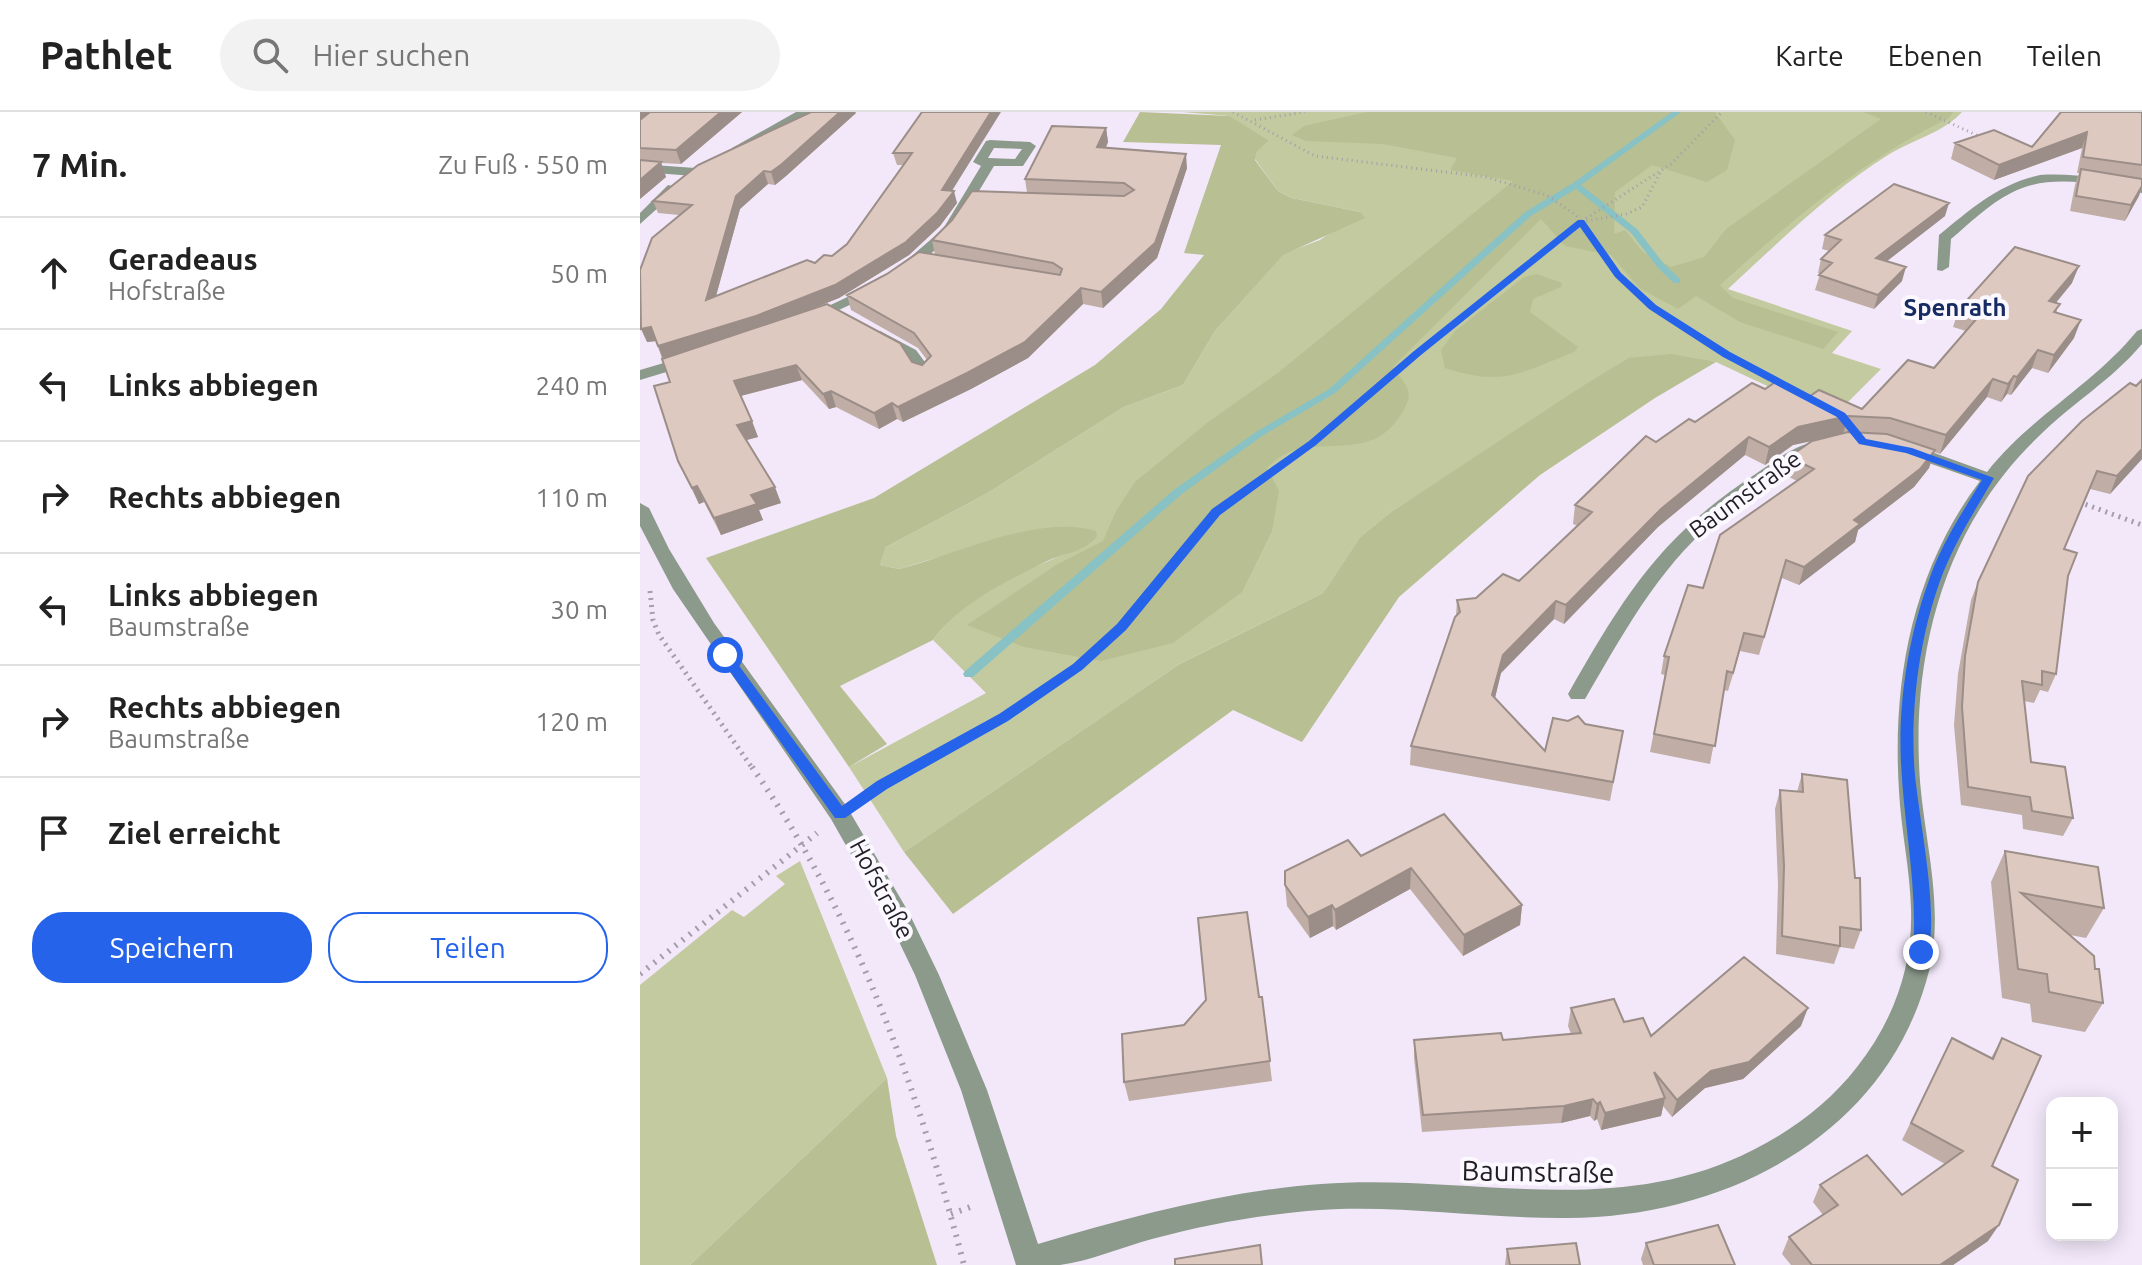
<!DOCTYPE html>
<html lang="de">
<meta charset="utf-8">
<style>
:root{--surface:#fff;--page:#f2f2f2;--text:#222;--muted:#767676;--line:#e0e0e0;--accent:#2563eb}
body{margin:0;font-family:Ubuntu,sans-serif;background:var(--page);color:var(--text)}
.controls{position:absolute;right:24px;bottom:24px;display:grid;overflow:hidden;border-radius:16px;box-shadow:0 4px 20px #0003}
.controls button{width:72px;height:72px;display:grid;place-items:center;padding:0;border:0;border-bottom:2px solid var(--line);background:var(--surface);color:var(--text);font:40px sans-serif}
.stop{position:absolute;width:24px;height:24px;margin:-18px;border:6px solid #2563eb;border-radius:50%;background:#fff}
.stop.end{background:#2563eb;border-color:#fff;box-shadow:0 2px 8px #0008}
.list{margin:0;padding:0;list-style:none}
h2{display:flex;justify-content:space-between;align-items:center;height:104px;margin:0;padding:0 32px;font-size:34px}
h2 small{font-size:26px;font-weight:400;color:var(--muted)}
.list li{display:grid;grid-template-columns:52px 1fr auto;gap:24px;align-items:center;box-sizing:border-box;height:112px;padding:0 32px;border-top:2px solid var(--line)}
.list b{display:block;font-size:30px;white-space:nowrap}
.list p{margin:0;font-size:26px;white-space:nowrap;color:var(--muted)}
.list em{font-size:26px;font-style:normal;color:var(--muted)}
.actions{display:flex;gap:16px;padding:24px 32px}
.actions a{flex:1;padding:18px 0;border:2px solid var(--accent);border-radius:32px;text-align:center;font-size:28px;color:var(--accent)}
.actions .main{background:var(--accent);color:#fff}
.icon{flex:none;width:44px;height:44px;fill:none;stroke:currentColor;stroke-width:2;stroke-linecap:round;stroke-linejoin:round}
.map{position:relative;flex:none;width:1502px;height:1153px;overflow:hidden}
header{display:flex;align-items:center;gap:48px;box-sizing:border-box;height:112px;padding:0 40px;background:var(--surface);border-bottom:2px solid var(--line)}
header strong{font-size:38px}
nav{display:flex;gap:44px;margin-inline-start:auto;font-size:28px}
.search{width:560px;height:72px;background:var(--page);display:flex;align-items:center;gap:20px;box-sizing:border-box;padding:0 28px;border-radius:44px;color:var(--muted);font-size:30px}
main{display:flex}
aside{flex:1;background:var(--surface)}
.map>svg:first-child{display:block}
.green{fill:#c3ca9f}
.forest{fill:#b8bf93}
.lines{fill:none;stroke-linecap:round;stroke-linejoin:round}
.stream{fill:#88c2c4;fill-rule:evenodd}
.path-far2{stroke:#a49daa;stroke-width:3;stroke-dasharray:1 4;stroke-linecap:butt}
.path-far1{stroke:#a49daa;stroke-width:5;stroke-dasharray:2 5;stroke-linecap:butt}
.path{stroke:#a49daa;stroke-width:6;stroke-dasharray:2 7;stroke-linecap:butt}
.street{fill:#8c9a8c;fill-rule:evenodd}
.wall{fill:#bfada6}
.shaded-wall{fill:#9b8d87}
.building{fill:#dec9c1;stroke:#9b8d87;stroke-width:2}
.route{fill:#2563eb}
.labels{text-anchor:middle;dominant-baseline:central;stroke-width:8;stroke-linejoin:round;paint-order:stroke}
.far-quarter-label{font-size:24px;font-weight:bold;fill:#162b61;stroke:#fcf8ff}
.street-label{font-size:24px;fill:#201d23;stroke:#fcf8ff}
.near-street-label{font-size:28px;fill:#201d23;stroke:#fcf8ff}
</style>
<header>
<strong>Pathlet</strong>
<div class="search"><svg class="icon" aria-label="search" viewBox="0 0 24 24"><circle cx="10" cy="10" r="6"/><path d="M15 15l6 6"/></svg>Hier suchen</div>
<nav><a>Karte</a><a>Ebenen</a><a>Teilen</a></nav>
</header>
<main>
<aside>
<h2>7 Min.<small>Zu Fuß · 550 m</small></h2>
<ul class="list">
<li><svg class="icon" aria-label="ahead" viewBox="0 0 24 24"><path d="M12 20V5M6 11l6-6 6 6"/></svg><div><b>Geradeaus</b><p>Hofstraße</p></div><em>50 m</em></li>
<li><svg class="icon" aria-label="left" viewBox="0 0 24 24"><path d="M17 20v-9H6M10 6l-5 5 5 5"/></svg><div><b>Links abbiegen</b></div><em>240 m</em></li>
<li><svg class="icon" aria-label="right" viewBox="0 0 24 24"><path d="M7 20v-9h11M14 6l5 5-5 5"/></svg><div><b>Rechts abbiegen</b></div><em>110 m</em></li>
<li><svg class="icon" aria-label="left" viewBox="0 0 24 24"><path d="M17 20v-9H6M10 6l-5 5 5 5"/></svg><div><b>Links abbiegen</b><p>Baumstraße</p></div><em>30 m</em></li>
<li><svg class="icon" aria-label="right" viewBox="0 0 24 24"><path d="M7 20v-9h11M14 6l5 5-5 5"/></svg><div><b>Rechts abbiegen</b><p>Baumstraße</p></div><em>120 m</em></li>
<li><svg class="icon" aria-label="arrive" viewBox="0 0 24 24"><path d="M6 21V4h12l-3 4 3 4H6"/></svg><div><b>Ziel erreicht</b></div></li>
</ul>
<div class="actions"><a class="main">Speichern</a><a>Teilen</a></div>
</aside>
<div class="map">
<svg width="1502" height="1153" viewBox="0 0 1502 1153">
<rect width="100%" height="100%" fill="#f2e8fa"/>
<path class="green" d="M542,0H1322C1303,21 1272,28 1248,43C1189,80 1139,130 1088,177L1212,219L1192,241L1241,257L1193,305L1076,250L988,246L751,400L720,425L683,481L538,553L264,740L209,655L346,581L293,528C327,481 390,455 442,436L322,438L259,457L240,453L246,435L346,382L484,295L543,273L575,219L643,142L680,128L720,100L652,86L638,79L615,47V40L628,30L590,4Z
M160,749L247,966L50,1153H0V873L92,798L104,805L145,772L136,764Z"/>
<path class="forest" d="M500,0L590,4L629,29L616,40L615,48L638,79L652,86L720,100L725,106L643,143L575,219L543,273L484,295L346,382L246,435L240,453L259,457C317,442 397,402 456,419L457,424C447,439 423,442 407,449C367,469 320,491 293,528L200,574L247,632L209,655L66,446L234,386L455,253L521,197L564,143L544,141L581,33L483,30Z
M727,0H1075L1095,28L1087,58L1067,70L1012,53L975,80L974,122L985,118L1003,140L1031,155L1064,145L1086,117L1241,7L1223,0H1313L1309,6C1222,48 1151,109 1080,173L1093,186L1198,220L1183,237L1100,210L1056,184L1038,197L999,176L971,143L925,134L901,107L753,255C768,277 776,279 760,304C733,346 693,327 653,339C643,342 634,349 627,356L639,379L632,419L602,480L533,531L461,549L384,535L327,513L416,453L463,429L476,399L495,370L567,311L639,260L873,69L810,58L817,46L743,32L666,29L652,23L664,14Z
M897,162L922,171L921,175L893,187L890,200L938,235L934,240C881,261 862,275 805,256L801,238L815,219L884,165Z
M1031,242L1076,250L1015,286L900,363L759,485L662,630L593,598L313,802L264,740L538,553L683,481L720,425L751,400L938,277L988,246Z
M247,966L256,1024L297,1153H50Z"/>
<g class="lines">
<path class="stream" d="M1032,0H1041L941,73L997,117L1024,152L1040,167V171H1034L1018,156L991,121L936,77L891,104L695,281L622,324L543,381L333,565H325L323,562L325,559L535,377L616,320L689,277L885,100L933,71Z"/>
<path class="path-far2" d="M593,0L675,44L846,65L906,83L936,103L982,166L1016,198L1068,232L1141,271
M1286,0L1343,26
M615,8L665,0
M942,109L1031,52L1082,0
M728,283L941,110L986,102L1002,95L1021,59"/>
<path class="path-far1" d="M1439,390L1502,413
M10,479L13,508L19,523L113,657
M274,657L364,606L438,555L481,515L568,409L595,384L673,331L731,281"/>
<path class="path" d="M112,655C217,805 278,977 324,1153
M224,686L278,655
M0,862L177,721
M311,1102L336,1093"/>
<path class="street" d="M156,0H171L102,39L92,36Z
M350,28L390,30L396,34L383,54H354L313,122L269,161H259V155L303,117L341,54L333,50L346,29ZM354,36L382,37L375,47L348,46Z
M0,52L55,56L61,60L55,64L0,60Z
M1400,63C1435,61 1468,67 1502,73V81C1460,73 1411,60 1371,81C1349,92 1330,111 1311,127L1309,155L1302,159L1297,158L1299,123C1331,97 1358,72 1400,63Z
M28,73L40,76L0,112V101Z
M233,173L240,177L238,180L177,208L172,209L165,205Z
M1502,217V232C1472,268 1431,292 1398,325C1309,410 1274,530 1279,651C1281,719 1306,791 1289,859C1248,1022 1088,1105 928,1106C841,1107 754,1091 667,1099C614,1104 563,1113 512,1127C482,1135 450,1149 420,1153C406,1153 390,1153 376,1153L321,978L275,863L250,811L191,707L33,477L0,414V391L9,396L29,437L74,511L207,695L269,801L299,863L347,978L398,1132C491,1105 584,1079 681,1072C828,1061 975,1109 1113,1038C1153,1018 1190,990 1217,955C1253,909 1273,856 1271,797C1270,757 1261,718 1259,679C1252,569 1272,459 1340,369L1263,342L1261,338L1269,333L1275,334L1347,360C1390,305 1453,273 1497,219Z
M240,219L276,238L293,261L291,264H279L266,244L235,227V221Z
M51,243L59,248L56,251L0,268V258Z
M1170,331L1178,336L1176,340C1155,348 1137,363 1118,375C1030,435 997,498 945,587H931L928,582C984,484 1020,424 1117,361C1134,350 1150,336 1170,331Z"/>
</g>
<path class="wall" d="M0,0H102L41,52L21,51L26,65L0,87Z
M171,0H215L216,1L146,64L135,73L128,72L100,97L76,184L192,144L207,132L264,53H257L253,41L282,0L317,91L300,114L269,143L199,186L172,197L272,250L282,253L287,248L278,236L211,198L207,183L295,143L292,128L387,81L385,67L466,16L468,30L466,36L547,56L517,146L463,196L443,192L388,246L331,277L263,310L257,307L239,317L196,295L189,297L162,268L101,284L118,325L106,328L141,391L119,398L123,408L81,423L64,390L59,392L38,349L30,270L16,229L7,230L39,103L18,101L13,89Z
M1502,0V77L1485,109L1430,99L1435,73L1439,61H1437L1442,36L1354,68L1311,47L1315,31L1392,35Z
M1305,104L1247,149L1262,169L1234,197L1175,178L1180,162L1178,161L1181,147L1189,139L1182,137L1185,123Z
M1432,171L1416,191L1417,201L1434,226L1408,261L1392,256L1371,283L1367,282L1361,290L1347,285L1300,342L1294,340L1289,356L1274,375L1218,418L1215,430L1159,473L1142,466L1119,543L1100,539L1088,579L1084,578L1070,652L1010,640L1025,563L1021,562L1024,544L1063,476L1157,369L1145,363L1149,345L1178,328L1153,333L1125,353L1105,343L1018,415L924,512L914,507L861,561L855,586L905,639L945,612L983,619L970,689L770,653L771,634L816,504L817,488L836,486L879,469L938,414L933,412L935,393L1016,330L1125,277L1170,284L1222,297L1294,256L1326,219L1313,215L1319,197Z
M1502,268V347L1470,382L1450,377L1424,437L1428,464L1416,562L1408,580L1400,578L1394,591L1384,589L1391,650L1433,706L1423,724L1383,717L1382,703L1321,693L1314,613L1318,562L1331,488L1338,470Z
M1162,662L1215,766L1221,818L1214,837L1200,835L1194,852L1136,842L1138,773L1135,697L1140,678L1157,680Z
M804,702L882,793L880,813L823,844L770,777L696,818L693,814L670,826L647,794L645,773L721,744Z
M1365,739L1464,796L1446,826L1430,823L1455,857L1463,891L1445,920L1392,910L1390,892L1362,886L1351,770Z
M619,885H622L632,969L489,989L484,970L544,913Z
M931,896L984,910L1011,924L1161,914L1103,967L1065,976L1032,1005L1023,994L1021,1004L961,1018L957,1007L954,1009L950,1004L921,1011L782,1020L774,946V928H863L931,922L928,914Z
M1312,926L1351,946L1362,926L1348,1129L1313,1153H1151L1142,1142L1149,1125L1183,1103L1173,1090L1180,1073L1262,1083L1305,1052L1262,1028Z
M1006,1131L1095,1153H1003L1001,1147Z
M867,1137L940,1153H865Z"/>
<path class="shaded-wall" d="M0,0H10L0,8Z
M81,0H102L41,52L36,38Z
M200,0H215L216,1L146,64L135,73L131,60Z
M351,0H361L305,90L302,78Z
M466,16L468,30L459,49L457,35Z
M1447,20L1442,36L1354,68L1359,53Z
M546,42L547,56L517,146L463,196L461,180Z
M21,50L26,65L0,87V68Z
M124,59L128,72L100,97L71,202L66,188L96,84Z
M1502,74L1499,84L1485,109L1491,93Z
M314,79L317,91L300,114L269,143L199,186L121,217L23,247L18,234L116,204Z
M1309,91L1305,104L1233,160L1236,146Z
M1439,154L1432,171L1403,206L1409,189Z
M1266,155L1262,169L1234,197L1238,183Z
M441,176L443,192L388,246L331,277L263,310L258,295Z
M1441,208L1434,226L1408,261L1414,243Z
M11,215L17,229L7,230L1,217Z
M1398,238L1392,256L1371,283L1377,265Z
M156,253L162,268L100,284L94,269Z
M1374,264L1367,282L1361,290L1368,272Z
M1353,267L1347,285L1300,342L1306,323Z
M191,279L196,295L189,297L183,282Z
M252,291L257,307L239,317L234,301Z
M1208,304L1203,322L1153,333L1125,353L1129,335L1158,315Z
M112,309L118,325L103,329L97,313Z
M1109,325L1105,343L1018,415L924,512L926,493L1021,397Z
M1502,337V347L1470,382L1477,364Z
M1295,338L1289,356L1274,375L1218,418L1215,430L1159,473L1164,455L1214,408Z
M57,374L64,390L59,392L52,376Z
M135,375L141,391L119,398L123,408L81,423L74,406L111,383Z
M916,489L914,507L861,561L851,602L852,583L863,543Z
M771,756L770,777L696,818L695,798Z
M692,793L693,814L670,826L668,805Z
M882,793L880,813L823,844L824,823Z
M1168,896L1161,914L1103,967L1065,976L1032,1005L1037,988L1071,959Z
M1025,986L1021,1004L961,1018L965,1001Z
M953,987L950,1004L921,1011L924,994Z
M960,990L957,1007L954,1009L957,992Z
M1359,1113L1348,1129L1313,1153H1300Z"/>
<path class="building" d="M10,0H81L36,38L0,36V8Z
M171,0H200L142,52L131,60L124,59L96,84L66,188L167,148L175,151L184,143L192,144L207,132L272,41H253L282,0H351L302,78L314,79L297,101L266,130L195,173L116,204L18,234L11,215L1,217L0,158L12,126L52,93L13,89L58,53Z
M1421,0H1502V53L1443,45L1447,20L1359,53L1315,31L1354,18L1392,35Z
M412,14L466,16L457,35L546,42L515,131L461,180L441,176L385,230L327,261L258,295L252,291L234,301L191,279L183,282L156,253L94,269L112,309L97,313L135,375L111,383L117,392L74,406L57,374L52,376L38,349L14,274L30,270L22,247L187,192L260,231L272,250L282,253L291,244L274,221L207,183L247,162L279,140L420,163L422,157L413,151L292,128L312,108L332,79L484,84L494,78L484,71L385,67Z
M0,48L21,50L0,68Z
M1441,57L1502,67V74L1491,93L1436,84Z
M1254,72L1309,91L1236,146L1266,155L1238,183L1179,163L1192,151L1181,147L1201,128L1185,123Z
M1375,135L1439,154L1409,189L1420,192L1414,200L1441,208L1414,243L1398,238L1377,265L1374,264L1368,272L1353,267L1306,323L1250,306L1208,304L1158,315L1129,335L1109,325L1021,397L926,493L916,489L863,543L852,583L905,639L913,606L928,609L938,604L945,612L983,619L973,670L771,634L815,505L820,500L817,488L836,486L863,462L879,469L952,400L935,393L1006,324L1016,330L1049,307L1055,310L1112,271L1125,277L1137,269L1170,284L1179,278L1222,297L1268,248L1294,256L1339,204L1319,197Z
M1502,268V337L1477,364L1457,359L1424,437L1437,441L1428,464L1416,562L1402,559V573L1382,569L1391,650L1425,655L1433,706L1392,699L1390,685L1328,675L1322,595L1325,544L1338,470L1388,364L1442,309L1490,271L1496,274Z
M1208,320L1247,322L1295,338L1280,357L1214,408L1220,412L1164,455L1146,448L1124,525L1104,521L1093,561L1087,559L1075,634L1014,622L1029,545L1024,544L1048,473L1063,476L1080,423L1174,357L1149,345L1172,329Z
M1162,662L1207,668L1215,766H1220L1221,818L1200,815V834L1142,824L1144,754L1140,678L1163,680Z
M804,702L882,793L824,823L771,756L695,798L692,793L668,805L645,773V759L708,728L721,744Z
M1365,739L1458,755L1464,796L1381,781L1454,844L1455,857H1459L1463,891L1409,880L1407,862L1378,857Z
M607,800L619,885H622L630,949L484,970L482,922L544,913L566,888L558,806Z
M1104,845L1168,896L1109,950L1071,959L1037,988L1014,960L1025,986L965,1001L960,990L957,992L953,987L924,994L783,1003L774,928L861,921L863,928L941,921L931,896L974,887L984,910L1003,906L1011,924Z
M1312,926L1353,947L1362,926L1401,944L1352,1054L1378,1068L1359,1113L1300,1153H1172L1149,1125L1198,1093L1180,1073L1227,1043L1262,1083L1323,1039L1271,1011Z
M1078,1113L1095,1153H1014L1006,1131Z
M936,1131L940,1153H870L867,1137Z
M620,1133L622,1153H535V1147Z"/>
<path class="route" d="M938,108H944L981,161L1016,193L1090,240L1205,301L1226,327L1272,336L1354,366C1334,400 1313,433 1300,469C1280,525 1271,591 1274,650C1276,696 1302,807 1286,845H1276L1273,840C1278,776 1264,715 1261,651C1258,592 1268,527 1288,471C1300,434 1322,401 1342,368L1266,341L1219,332L1197,305L1083,245L1009,197L975,165L940,115L781,243L676,333L580,403L486,518L442,558L368,609L247,677L205,706H195L78,543L85,539L89,540L202,694L237,669L359,602L433,552L477,512L572,397L669,329L774,239Z"/>
<g class="labels">
<g class="far-quarter-label">
<text x="1315" y="195">Spenrath</text>
</g>
<g class="street-label">
<text transform="translate(1105 382) rotate(-36)">Baumstraße</text>
<text transform="translate(242 777) rotate(62)">Hofstraße</text>
</g>
<g class="near-street-label">
<text transform="translate(898 1059) rotate(1)">Baumstraße</text>
</g>
</g>
</svg>
<div class="controls">
<button>+</button>
<button>−</button>
</div>
<div class="stop" style="left:85px;top:543px"></div>
<div class="stop end" style="left:1281px;top:840px"></div>
</div>
</main>
